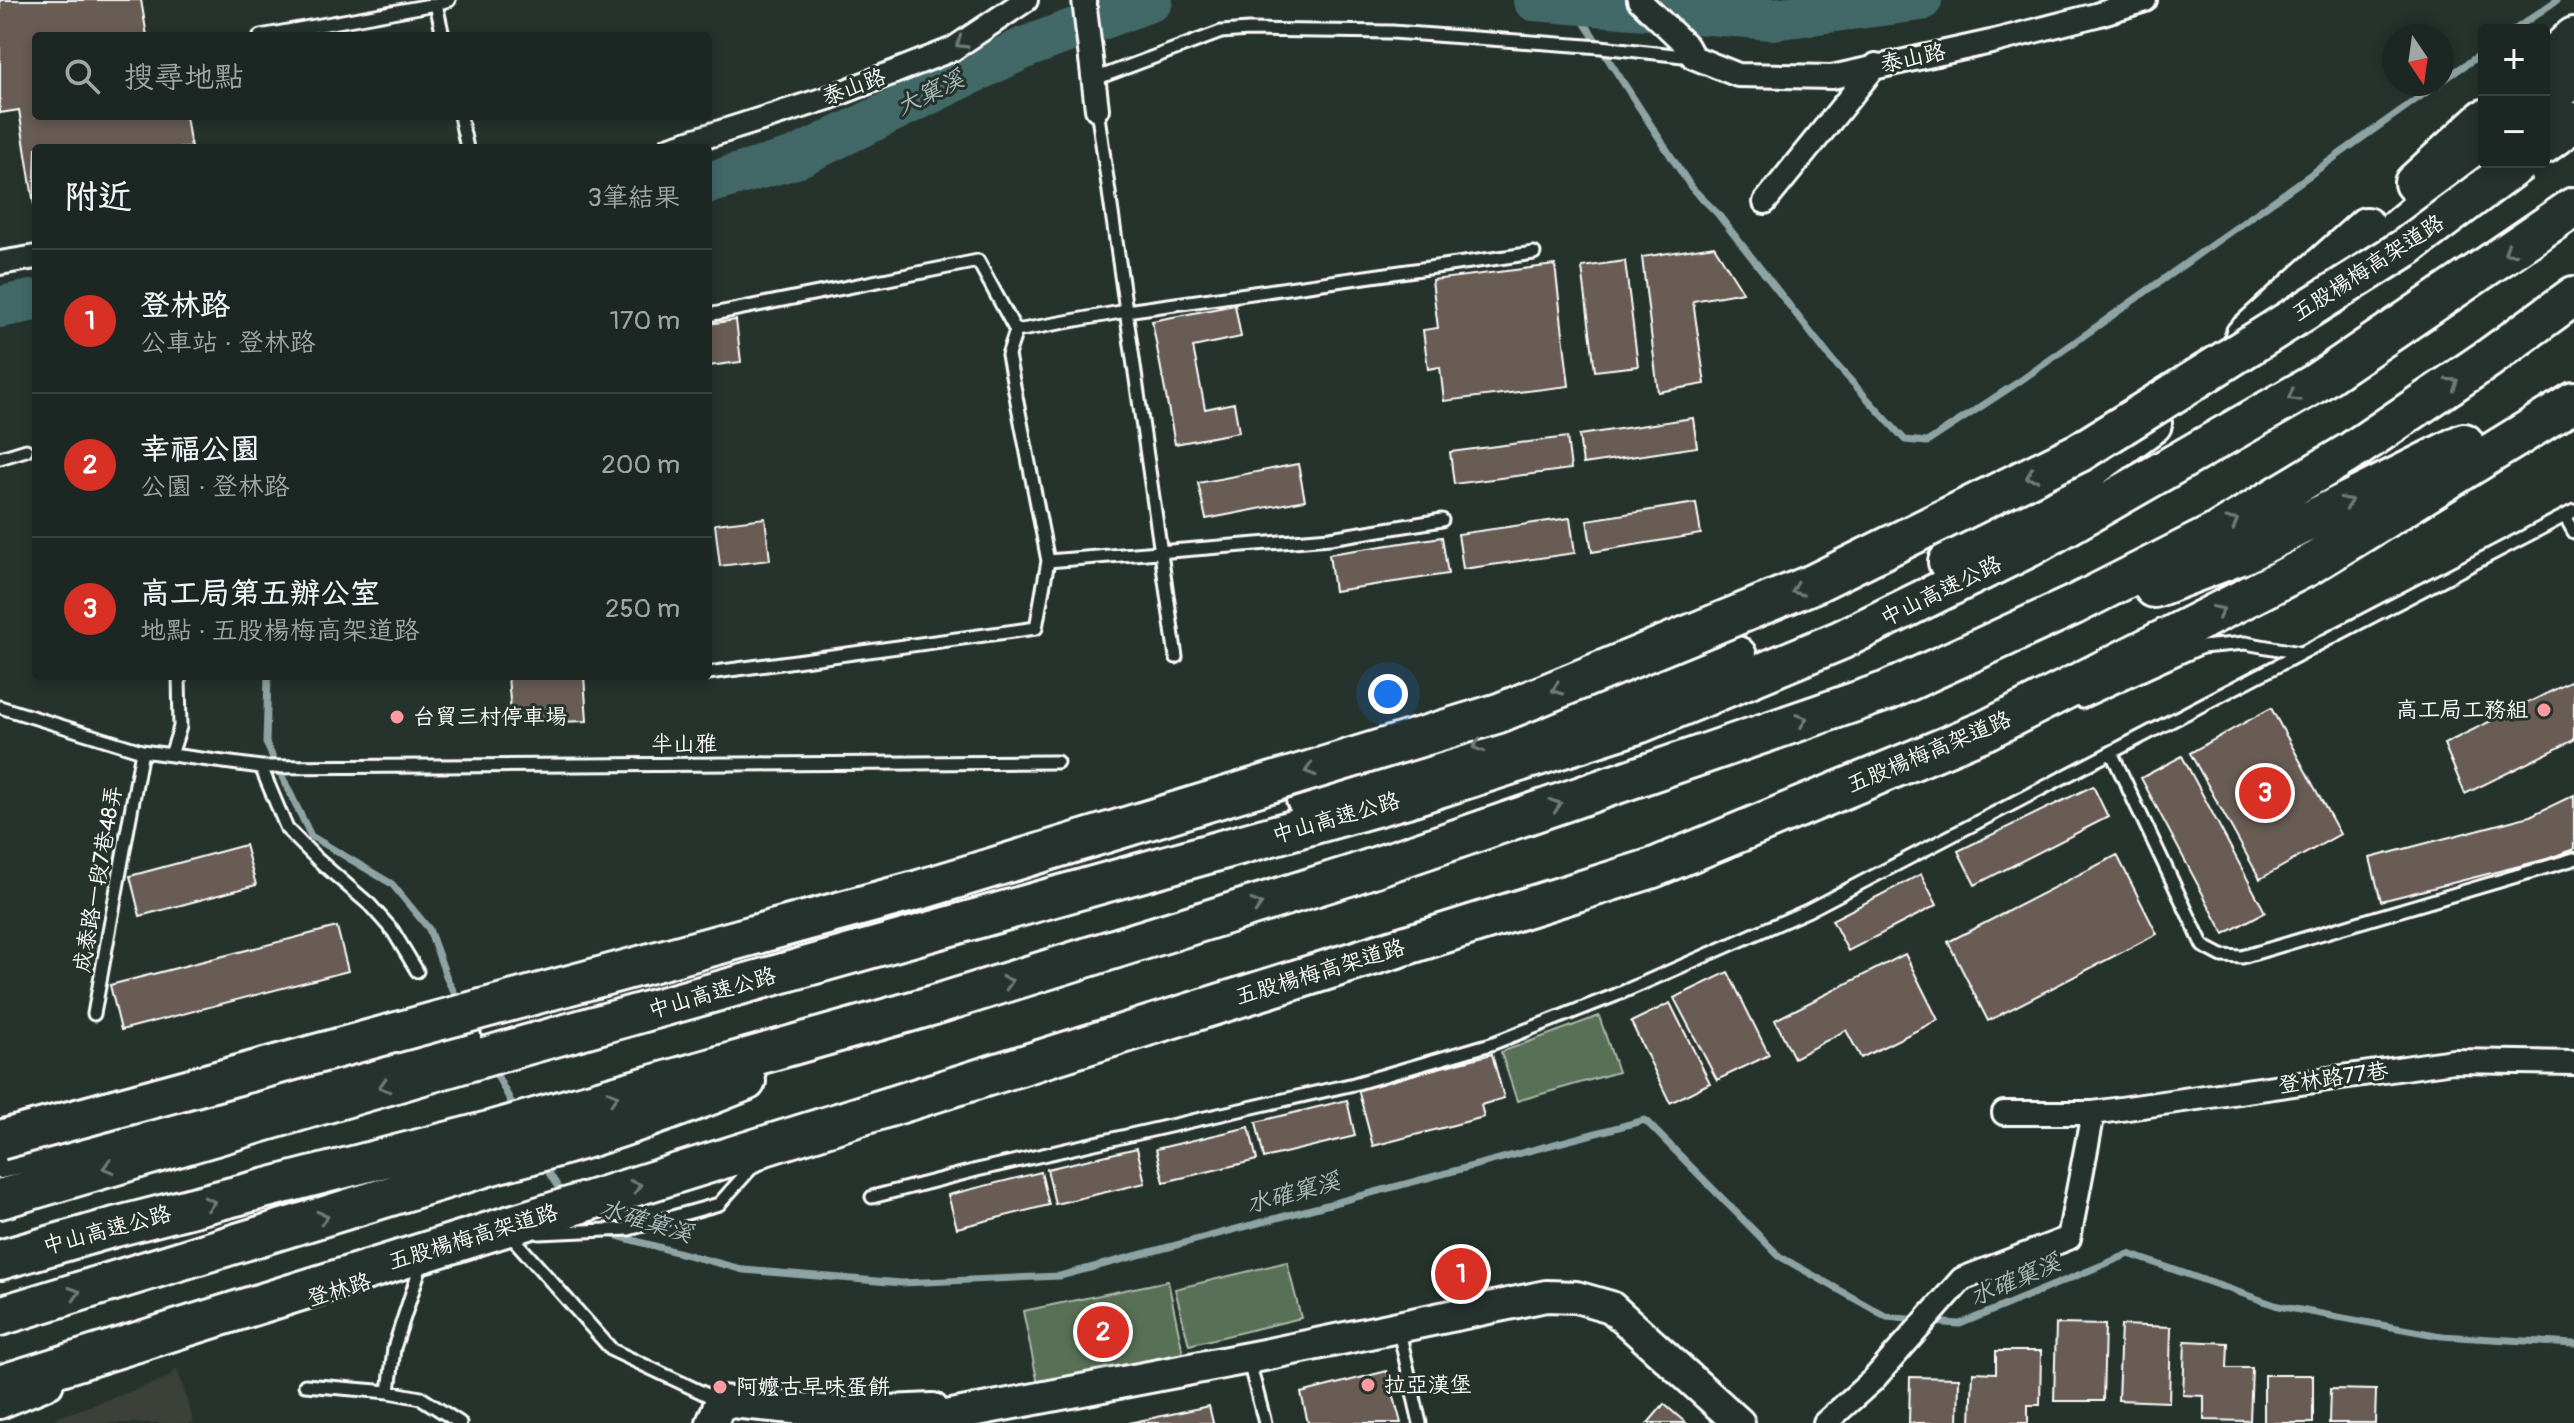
<!DOCTYPE html>
<html lang="zh-TW">
<meta charset="utf-8">
<style>
:root{--surface:#1c2622;--page:#29322f;--text:#f1f3f6;--muted:#a0a5a5;--line:#3a4340;--accent:#d93025}
body{margin:0;font-family:Pangolin,"LXGW WenKai TC",sans-serif;background:var(--page);color:var(--text)}
.controls{position:absolute;right:24px;top:24px;display:grid;overflow:hidden;border-radius:8px;box-shadow:0 4px 12px #0003}
.controls button{width:72px;height:72px;display:grid;place-items:center;padding:0;border:0;border-bottom:2px solid var(--line);background:var(--surface);color:var(--text);font:40px sans-serif}
.compass{position:absolute;left:2382px;top:24px;width:72px;height:72px;border-radius:50%;background:var(--surface);box-shadow:0 4px 12px #0003;rotate:167deg}
.you{position:absolute;left:1388px;top:694px;width:28px;height:28px;margin:-20px;border:6px solid #fff;border-radius:50%;background:#1a73e8;box-shadow:0 0 0 12px #1a73e833}
.badge{display:grid;place-items:center;width:52px;height:52px;border-radius:50%;background:var(--accent);color:#fff;font-size:26px;font-weight:700}
.pin{position:absolute;translate:-50% -50%;border:4px solid #fff;box-shadow:0 2px 8px #0006}
.list{margin:0;padding:0;list-style:none}
h2{display:flex;justify-content:space-between;align-items:center;height:104px;margin:0;padding:0 32px;font-size:34px}
h2 small{font-size:26px;font-weight:400;color:var(--muted)}
.list li{display:grid;grid-template-columns:52px 1fr auto;gap:24px;align-items:center;box-sizing:border-box;height:144px;padding:0 32px;border-top:2px solid var(--line)}
.list b{display:block;font-size:30px;white-space:nowrap}
.list p{margin:0;font-size:26px;white-space:nowrap;color:var(--muted)}
.list em{font-size:26px;font-style:normal;color:var(--muted)}
.icon{flex:none;width:44px;height:44px;fill:none;stroke:currentColor;stroke-width:2;stroke-linecap:round;stroke-linejoin:round}
.map{position:relative;flex:none;width:2574px;height:1423px;overflow:hidden}
.search{position:absolute;background:var(--surface);box-shadow:0 4px 12px #0003;left:32px;top:32px;width:680px;height:88px;display:flex;align-items:center;gap:20px;box-sizing:border-box;padding:0 28px;border-radius:8px;color:var(--muted);font-size:30px}
.panel{position:absolute;background:var(--surface);box-shadow:0 4px 12px #0003;left:32px;top:144px;width:680px;height:536px;border-radius:8px}
.map>svg:first-child{display:block}
.built{fill:#3a3f39}
.green{fill:#587157;stroke:#acb8ab;stroke-width:2}
.lines{fill:none;stroke-linecap:round;stroke-linejoin:round}
.stream{stroke:#8ea4a4;stroke-width:7}
.river{stroke:#436767;stroke-width:42}
.building{fill:#675b55;stroke:#fff;stroke-width:2}
.lane-casing{stroke:#fff;stroke-width:17}
.street-casing{stroke:#fff;stroke-width:28}
.secondary-casing{stroke:#fff;stroke-width:36}
.highway-casing{stroke:#fff;stroke-width:44}
.lane{stroke:#26332d;stroke-width:11}
.street{stroke:#26332d;stroke-width:22}
.secondary{stroke:#26332d;stroke-width:30}
.highway{stroke:#26332d;stroke-width:38}
.highway-bridge-casing{stroke:#fff;stroke-width:44;stroke-linecap:butt}
.highway-bridge{stroke:#26332d;stroke-width:38}
.oneway{stroke:#727a76}
.poi-dot{fill:#ff9aa2;stroke:#26332d;stroke-width:3}
.labels{text-anchor:middle;dominant-baseline:central;stroke-width:6;stroke-linejoin:round;paint-order:stroke}
.street-label{font-size:22px;fill:#fff;stroke:#26332d}
.poi-label{font-size:22px;fill:#fff;stroke:#26332d;text-anchor:start}
.water-label{font-size:24px;font-style:italic;fill:#abb;stroke:#26332d}
</style>
<div class="map">
<svg width="2574" height="1423" viewBox="0 0 2574 1423">
<rect width="100%" height="100%" fill="#26332d"/>
<filter id="ink" filterUnits="userSpaceOnUse"><feTurbulence type="fractalNoise" baseFrequency=".0125" numOctaves="2"/><feDisplacementMap in="SourceGraphic" scale="16" xChannelSelector="R" yChannelSelector="G"/><feConvolveMatrix kernelMatrix="1 2 1 2 8 2 1 2 1" color-interpolation-filters="sRGB"/></filter>
<g filter="url(#ink)">
<path class="built" d="M177,1368L194,1423H42L168,1378Z"/>
<path class="green" d="M1599,1016L1618,1072L1517,1101L1501,1052Z
M1287,1262L1301,1318L1189,1345L1175,1289Z
M1168,1281L1183,1353L1038,1384L1023,1311Z"/>
<g class="lines">
<path class="stream" d="M1571,2L1691,187L1717,213L1832,360L1905,440L1927,442L2020,381L2438,84
M2514,30L2557,0
M2442,81L2484,52
M268,676L266,743L311,836L392,884L429,929L448,981L461,1005
M492,1066L516,1111
M542,1162L563,1195
M606,1233L744,1270L901,1283L1060,1276L1645,1120L1779,1256L1887,1317L1918,1320
M1930,1322L1960,1324L2129,1254L2278,1306L2441,1336L2574,1344"/>
<path class="river" d="M1534,0L1772,19L1921,0
M708,183L795,158L1024,48L1152,0
M0,307L36,300"/>
</g>
<path class="building" d="M0,0H141L147,36H36V116H186L191,148H36L34,205L19,110L0,113Z
M1714,246L1743,292L1693,301L1705,384L1658,392L1642,257Z
M1625,261L1638,366L1595,371L1582,267Z
M1555,265L1569,386L1444,401L1440,367L1428,369L1423,330L1438,328L1432,280Z
M1235,305L1241,337L1193,347L1205,409L1234,403L1239,432L1175,444L1152,321Z
M736,320L741,362L708,366V324Z
M1693,418L1697,447L1583,464L1579,435Z
M1567,437L1571,469L1454,484L1450,452Z
M1298,464L1305,500L1206,519L1198,483Z
M1696,503L1701,534L1592,552L1587,520Z
M765,518L770,560L720,566L715,524Z
M1570,518L1575,553L1463,569L1458,534Z
M1442,537L1448,574L1334,591L1329,554Z
M508,676H584L587,721L522,723L511,714Z
M2574,680V740L2465,794L2444,744Z
M2271,708L2340,834L2260,879L2190,753Z
M2182,756L2265,912L2224,934L2141,778Z
M2093,786L2108,817L1975,885L1958,851Z
M2574,795V849L2547,859L2381,901L2370,858L2530,816Z
M245,845L256,885L140,916L130,876Z
M2117,855L2157,934L1988,1021L1948,942Z
M1921,874L1937,905L1848,951L1832,920Z
M337,927L348,971L121,1030L110,985Z
M1905,954L1938,1020L1861,1058L1846,1030L1794,1058L1775,1020Z
M1728,972L1769,1055L1717,1080L1674,998Z
M1670,1003L1710,1083L1670,1103L1631,1022Z
M1492,1054L1504,1098L1481,1105L1484,1117L1373,1146L1358,1089Z
M1347,1100L1355,1136L1264,1158L1256,1122Z
M1249,1127L1257,1160L1164,1182L1156,1149Z
M1137,1148L1145,1183L1055,1204L1047,1169Z
M1041,1172L1049,1205L957,1228L948,1195Z
M2056,1324L2105,1325L2103,1401H2054Z
M2121,1325L2171,1327L2169,1402L2118,1400Z
M2185,1341L2228,1343L2227,1368H2252L2250,1421L2204,1420V1396L2183,1395Z
M1996,1351H2041L2040,1405H2028V1423H1971L1973,1372L1996,1373Z
M1387,1371L1401,1423H1308L1301,1393Z
M2264,1375H2313V1423H2264Z
M1910,1377L1959,1378L1958,1423H1909Z
M2330,1389L2376,1390L2375,1423H2329Z
M1664,1404L1686,1423H1648Z
M1209,1406L1213,1423H1129Z"/>
<g class="lines">
<g class="lane-casing">
<path id="lane" d="M260,36L436,4
M443,36L436,4L449,0
M1092,80L1221,32L1249,30L1392,32L1601,47L1692,57
M1097,109L1176,657
M460,116L467,148
M708,315L978,261L1016,331
M0,458L26,450
M2565,516L2574,532
M1442,520L1330,538L1048,561L1008,355L1016,331L1126,311L1534,253
M708,673L1036,628L1048,561
M2082,702L2202,647L2245,643L2300,653
M0,707L142,751L261,767L1057,762
M2112,754L2203,946L2222,956L2242,957L2574,859
M171,755L180,727L179,676
M261,767L287,829L318,860L370,905L393,931L417,971
M94,1014L142,751
M872,1197L977,1170L1354,1084L1491,1044L1616,995L1807,911L2574,511
M539,1233L629,1229L719,1204L753,1166L761,1163
M510,1235L612,1350L718,1400
M1398,1327L1420,1423
M1248,1358L1265,1423
M305,1385L389,1392L421,1398L460,1423
M389,1392L394,1348L421,1265"/>
</g>
<g class="street-casing">
<path id="street" d="M1084,0L1097,109
M1639,0L1687,46L1693,57L1738,75L1832,77L1991,42L2096,15L2145,0
M670,148L828,98L953,49L1026,0
M1765,202L1876,65
M0,263L36,257
M2004,1113H2093L2453,1061L2574,1063
M0,1407L51,1386
M1825,1423L1873,1380L1962,1279L2069,1238L2093,1113"/>
</g>
<g class="secondary-casing">
<path id="secondary" d="M712,1423L721,1401L843,1413L933,1409
M910,1423L1264,1355L1546,1296L1576,1297L1611,1307L1739,1423"/>
</g>
<g class="highway-casing">
<path id="highway" d="M2544,65L2574,37
M2544,104L2574,77
M2544,144L2574,122
M2414,183L2484,119
M2354,265L2484,156
M2245,336L2366,227
M1948,562L2042,504L2152,424
M2154,588L2243,554L2464,443
M1306,799L1632,696L1737,656
M0,1159L461,1037
M0,1199L505,1051L1407,798L1641,723L1841,640L2030,547L2314,384L2574,207
M0,1260L115,1227L493,1130L934,1005L1352,875L1887,691L2074,605L2214,534L2352,451L2489,358L2574,296
M0,1316L498,1163C583,1142 665,1114 746,1081
M0,1385L1653,868L1986,730L2306,567L2574,402"/>
</g>
<use href="#lane" class="lane"/>
<use href="#street" class="street"/>
<use href="#secondary" class="secondary"/>
<use href="#highway" class="highway"/>
<g class="highway-bridge-casing">
<path id="highway-bridge" d="M0,1140L919,890L1499,713L1815,583L2080,452L2405,248L2520,162"/>
</g>
<use href="#highway-bridge" class="highway-bridge"/>
</g>
<defs><path id="oneway-chevron" d="M-2-3.5L2.5 0L-2 3.5" fill="none" stroke-width="1.6" stroke-linecap="round" stroke-linejoin="round" transform="scale(2)"/></defs>
<g class="oneway">
<use href="#oneway-chevron" transform="translate(961 43) rotate(148)"/>
<use href="#oneway-chevron" transform="translate(2509 251) rotate(146)"/>
<use href="#oneway-chevron" transform="translate(2453 383) rotate(-34)"/>
<use href="#oneway-chevron" transform="translate(2293 396) rotate(150)"/>
<use href="#oneway-chevron" transform="translate(2031 476) rotate(154)"/>
<use href="#oneway-chevron" transform="translate(2347 502) rotate(-26)"/>
<use href="#oneway-chevron" transform="translate(2233 522) rotate(-31)"/>
<use href="#oneway-chevron" transform="translate(1797 590) rotate(158)"/>
<use href="#oneway-chevron" transform="translate(2219 611) rotate(-27)"/>
<use href="#oneway-chevron" transform="translate(1557 689) rotate(158)"/>
<use href="#oneway-chevron" transform="translate(1802 720) rotate(-19)"/>
<use href="#oneway-chevron" transform="translate(1478 746) rotate(162)"/>
<use href="#oneway-chevron" transform="translate(1310 770) rotate(163)"/>
<use href="#oneway-chevron" transform="translate(1556 805) rotate(-19)"/>
<use href="#oneway-chevron" transform="translate(1257 905) rotate(-17)"/>
<use href="#oneway-chevron" transform="translate(1008 982) rotate(-17)"/>
<use href="#oneway-chevron" transform="translate(384 1086) rotate(164)"/>
<use href="#oneway-chevron" transform="translate(613 1097) rotate(-16)"/>
<use href="#oneway-chevron" transform="translate(108 1167) rotate(164)"/>
<use href="#oneway-chevron" transform="translate(636 1186) rotate(-17)"/>
<use href="#oneway-chevron" transform="translate(210 1203) rotate(-14)"/>
<use href="#oneway-chevron" transform="translate(323 1217) rotate(-17)"/>
<use href="#oneway-chevron" transform="translate(75 1293) rotate(-17)"/>
</g>
</g>
<g class="poi-dot">
<circle cx="2544" cy="710" r="8"/>
<circle cx="397" cy="717" r="8"/>
<circle cx="1368" cy="1385" r="8"/>
<circle cx="720" cy="1387" r="8"/>
</g>
<g class="labels">
<g class="street-label">
<text transform="translate(1913 58) rotate(-12)">泰山路</text>
<text transform="translate(854 87) rotate(-20)">泰山路</text>
<text transform="translate(2368 268) rotate(-33)">五股楊梅高架道路</text>
<text transform="translate(1941 591) rotate(-26)">中山高速公路</text>
<text x="684" y="744">半山雅</text>
<text transform="translate(1929 752) rotate(-23)">五股楊梅高架道路</text>
<text transform="translate(1336 818) rotate(-16)">中山高速公路</text>
<text transform="translate(98 879) rotate(-80)">成泰路一段7巷48弄</text>
<text transform="translate(1320 972) rotate(-17)">五股楊梅高架道路</text>
<text transform="translate(712 993) rotate(-16)">中山高速公路</text>
<text transform="translate(2333 1078) rotate(-8)">登林路77巷</text>
<text transform="translate(107 1230) rotate(-15)">中山高速公路</text>
<text transform="translate(473 1237) rotate(-17)">五股楊梅高架道路</text>
<text transform="translate(339 1290) rotate(-17)">登林路</text>
</g>
<g class="poi-label">
<text x="2528" y="710" text-anchor="end">高工局工務組</text>
<text x="413" y="717">台貿三村停車場</text>
<text x="1384" y="1385">拉亞漢堡</text>
<text x="736" y="1387">阿嬤古早味蛋餅</text>
</g>
<g class="water-label">
<text transform="translate(930 93) rotate(-26)">大窠溪</text>
<text transform="translate(1293 1193) rotate(-15)">水確窠溪</text>
<text transform="translate(646 1221) rotate(17)">水確窠溪</text>
<text transform="translate(2015 1280) rotate(-23)">水確窠溪</text>
</g>
</g>
</svg>
<div class="controls">
<button>+</button>
<button>−</button>
</div>
<svg class="compass" viewBox="-18 -18 36 36"><path d="M0-13l5 13h-10z" fill="#e53935"/><path d="M0 13l5-13h-10z" fill="#a0a5a5"/></svg>
<div class="you"></div>
<div class="pin badge" style="left:1461px;top:1274px">1</div>
<div class="pin badge" style="left:1103px;top:1332px">2</div>
<div class="pin badge" style="left:2265px;top:793px">3</div>
<div class="search"><svg class="icon" aria-label="search" viewBox="0 0 24 24"><circle cx="10" cy="10" r="6"/><path d="M15 15l6 6"/></svg>搜尋地點</div>
<section class="panel">
<h2>附近<small>3筆結果</small></h2>
<ul class="list">
<li><span class="badge">1</span><div><b>登林路</b><p>公車站 · 登林路</p></div><em>170 m</em></li>
<li><span class="badge">2</span><div><b>幸福公園</b><p>公園 · 登林路</p></div><em>200 m</em></li>
<li><span class="badge">3</span><div><b>高工局第五辦公室</b><p>地點 · 五股楊梅高架道路</p></div><em>250 m</em></li>
</ul>
</section>
</div>
